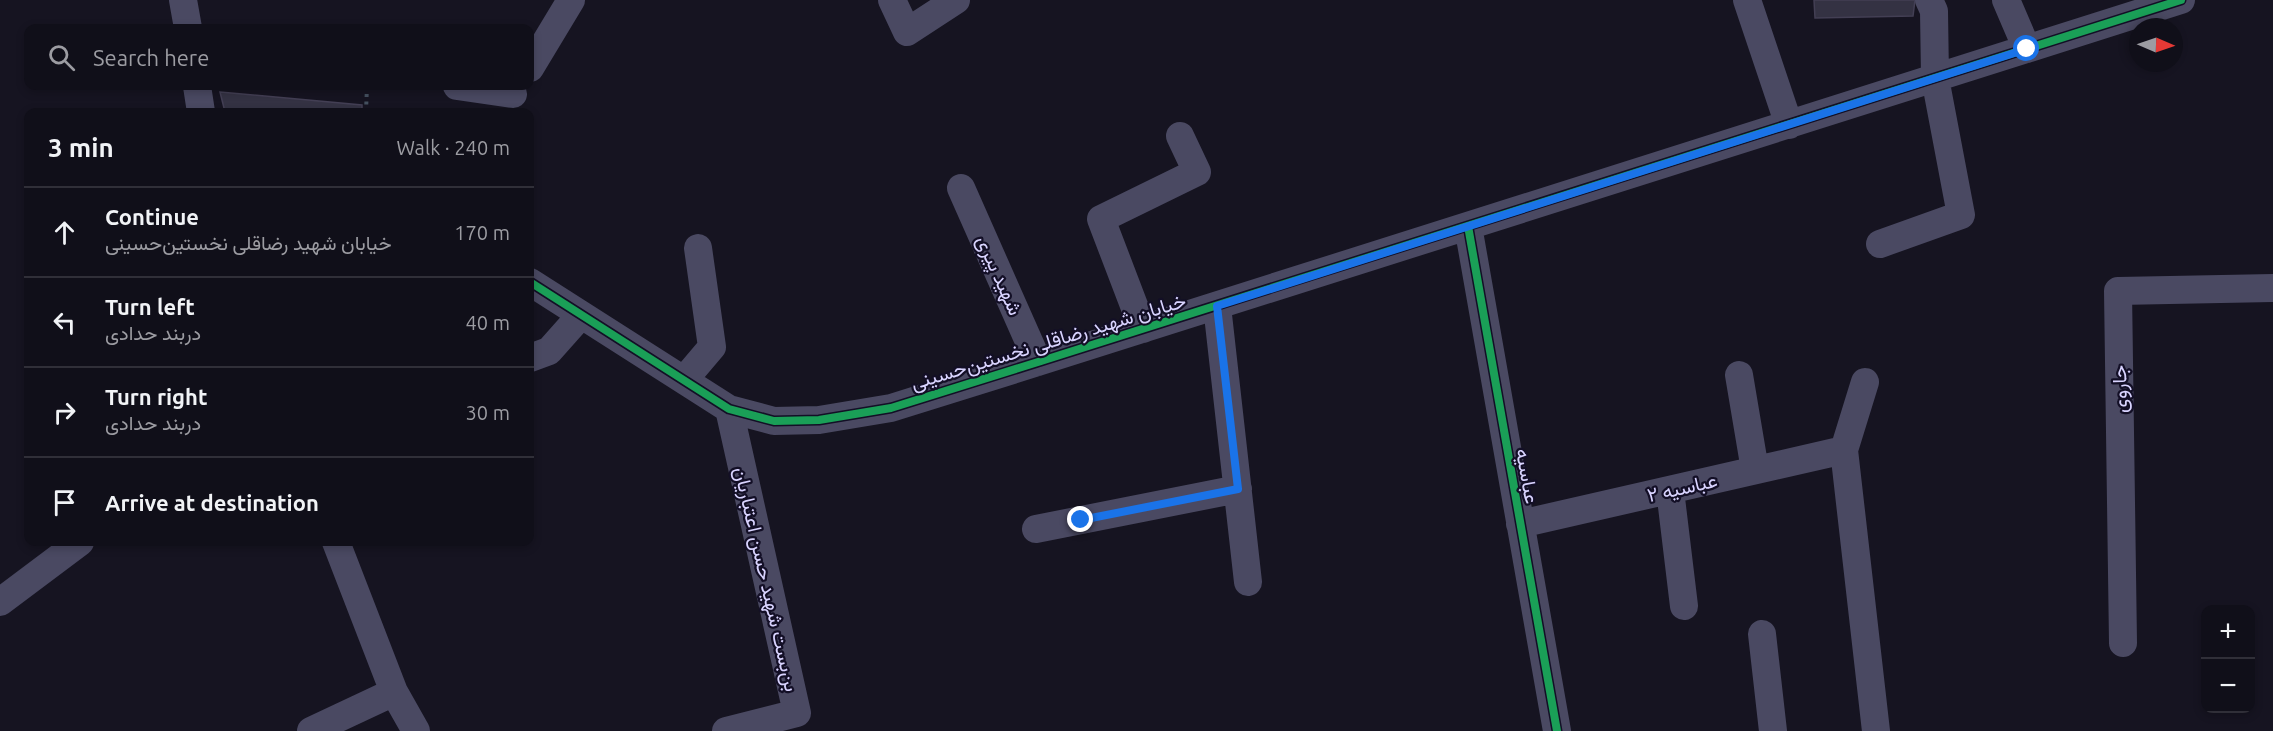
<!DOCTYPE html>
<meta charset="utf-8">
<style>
:root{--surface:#100f19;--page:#191822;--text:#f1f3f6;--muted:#9c9ca2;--line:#302f38}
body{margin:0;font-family:Ubuntu,Vazirmatn,sans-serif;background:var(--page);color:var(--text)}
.controls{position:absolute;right:18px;bottom:18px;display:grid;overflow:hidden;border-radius:12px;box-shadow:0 3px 9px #0003}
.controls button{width:54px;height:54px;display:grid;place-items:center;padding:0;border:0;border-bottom:2px solid var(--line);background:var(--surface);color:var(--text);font:30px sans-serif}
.compass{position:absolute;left:2129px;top:18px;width:54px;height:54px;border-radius:50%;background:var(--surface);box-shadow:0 3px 9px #0003;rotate:92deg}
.stop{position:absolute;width:18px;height:18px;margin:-14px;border:4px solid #1a73e8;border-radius:50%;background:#fff}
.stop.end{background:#1a73e8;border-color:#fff;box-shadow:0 2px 6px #0008}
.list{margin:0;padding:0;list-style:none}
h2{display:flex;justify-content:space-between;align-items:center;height:78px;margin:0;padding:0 24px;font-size:26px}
h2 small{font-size:20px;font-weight:400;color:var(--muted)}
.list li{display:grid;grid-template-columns:39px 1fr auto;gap:18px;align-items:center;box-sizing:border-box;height:90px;padding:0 24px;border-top:2px solid var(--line)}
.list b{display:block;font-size:22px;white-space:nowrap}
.list p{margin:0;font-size:20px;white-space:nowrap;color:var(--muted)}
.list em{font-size:20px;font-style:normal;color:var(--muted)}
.icon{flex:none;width:33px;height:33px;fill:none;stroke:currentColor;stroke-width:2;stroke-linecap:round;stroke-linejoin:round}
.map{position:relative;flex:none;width:2273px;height:731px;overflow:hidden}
.search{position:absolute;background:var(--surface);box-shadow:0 3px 9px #0003;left:24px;top:24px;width:510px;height:66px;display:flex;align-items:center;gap:15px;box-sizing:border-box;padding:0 21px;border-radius:12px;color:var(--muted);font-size:22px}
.panel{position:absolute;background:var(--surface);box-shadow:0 3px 9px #0003;left:24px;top:108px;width:510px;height:438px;border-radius:12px}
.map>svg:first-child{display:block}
.building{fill:#343243;stroke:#433f54;stroke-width:1.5}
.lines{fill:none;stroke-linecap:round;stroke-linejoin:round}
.path{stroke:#44505f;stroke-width:4;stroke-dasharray:3 4.5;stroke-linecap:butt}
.minor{stroke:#4a4962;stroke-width:28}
.cycleway-casing{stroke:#130f26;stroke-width:11}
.cycleway{stroke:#1a9f57;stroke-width:8}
.route{stroke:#1a73e8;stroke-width:8}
.labels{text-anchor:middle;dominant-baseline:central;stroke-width:4.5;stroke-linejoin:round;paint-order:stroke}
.street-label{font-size:20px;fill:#d9d4ff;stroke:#130f26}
</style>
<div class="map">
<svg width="2273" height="731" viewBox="0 0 2273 731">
<rect width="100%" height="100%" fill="#161421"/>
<path class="building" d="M1814,0H1915L1913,16L1815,18Z
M220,92L362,105V112H225Z"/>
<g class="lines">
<path class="path" d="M366,112L367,86"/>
<path class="minor" d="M183,0L188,28
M892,0L907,32L956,0
M1747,0L1789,125
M2006,0L2027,49
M530,68L571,0
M197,86L201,112
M457,86L513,94
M961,188L1038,362
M1468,226L1557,731
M1880,244L1961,215L1935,78L1934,11L1929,0
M530,282L729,409L774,421L819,420L891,408L1038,362L2181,0
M1217,306L1248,582
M1143,329L1101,219L1197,172L1180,136
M530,358L549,351L581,315
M1739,375L1755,470
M684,380L712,347L698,248
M1865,382L1844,450L1876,731
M1670,490L1684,606
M1520,524L1844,450
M1036,529L1238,489
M336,542L394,692L416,731
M0,602L80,542
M1762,634L1773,731
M2123,643L2118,291L2273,288
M311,731L394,692
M726,731L797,713L729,409"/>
<g class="cycleway-casing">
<path id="cycleway" d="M1468,226L1557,731
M530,282L729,409L774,421L819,420L891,408L1038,362L2181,0"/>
</g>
<use href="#cycleway" class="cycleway"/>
</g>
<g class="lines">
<path class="route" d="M1081,520L1238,489L1217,306L2027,49"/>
</g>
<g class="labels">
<g class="street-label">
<text transform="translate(1000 275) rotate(66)">شهید پیری</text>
<text transform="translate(1048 341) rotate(-17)">خیابان شهید رضاقلی نخستین‌حسینی</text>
<text transform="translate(2119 389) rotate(-91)">جاروی</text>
<text transform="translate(1528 476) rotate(80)">عباسیه</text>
<text transform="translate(1682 487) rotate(-13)">عباسیه ۲</text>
<text transform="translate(767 579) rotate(77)">بن‌بست شهید حسن اعتباریان</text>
</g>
</g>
</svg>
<div class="controls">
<button>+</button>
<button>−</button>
</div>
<svg class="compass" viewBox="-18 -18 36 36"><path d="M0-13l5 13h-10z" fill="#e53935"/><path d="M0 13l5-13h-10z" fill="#9c9ca2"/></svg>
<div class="stop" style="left:2027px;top:49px"></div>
<div class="stop end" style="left:1081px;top:520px"></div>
<div class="search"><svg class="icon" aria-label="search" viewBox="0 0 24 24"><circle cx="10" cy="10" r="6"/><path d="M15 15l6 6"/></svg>Search here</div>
<section class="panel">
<h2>3 min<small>Walk · 240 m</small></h2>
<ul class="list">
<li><svg class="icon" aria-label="ahead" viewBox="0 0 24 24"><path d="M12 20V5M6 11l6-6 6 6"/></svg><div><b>Continue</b><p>خیابان شهید رضاقلی نخستین‌حسینی</p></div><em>170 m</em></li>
<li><svg class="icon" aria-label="left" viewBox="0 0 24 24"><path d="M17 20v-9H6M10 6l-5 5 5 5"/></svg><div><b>Turn left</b><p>دربند حدادی</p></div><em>40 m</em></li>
<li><svg class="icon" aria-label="right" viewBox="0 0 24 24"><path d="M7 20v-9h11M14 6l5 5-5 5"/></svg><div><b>Turn right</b><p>دربند حدادی</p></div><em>30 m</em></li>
<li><svg class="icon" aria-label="arrive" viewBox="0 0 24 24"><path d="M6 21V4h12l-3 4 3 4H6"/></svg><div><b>Arrive at destination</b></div></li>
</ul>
</section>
</div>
